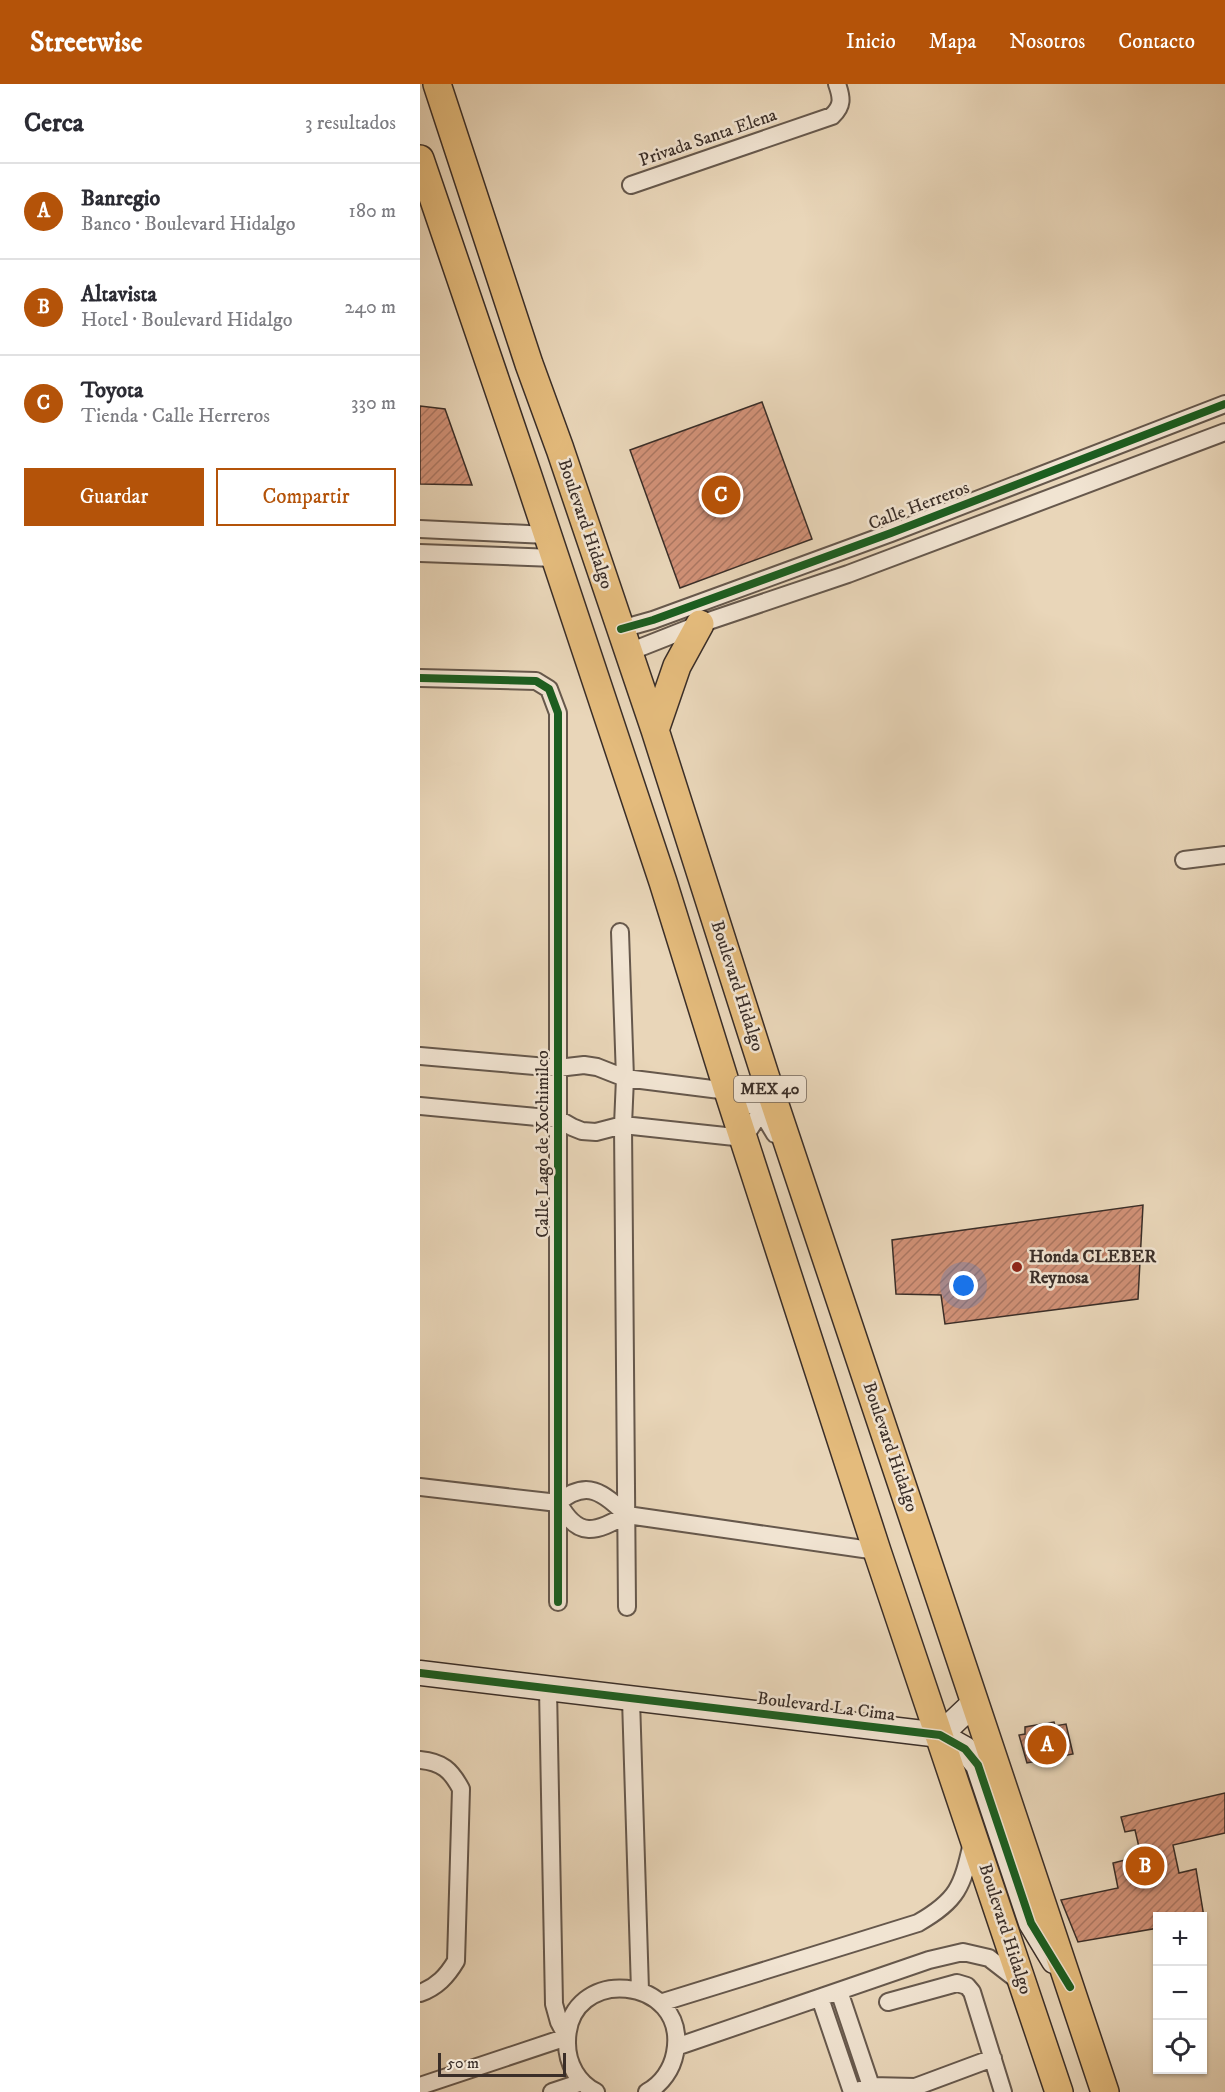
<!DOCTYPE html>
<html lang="es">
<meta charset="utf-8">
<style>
:root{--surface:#fff;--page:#f7f7f7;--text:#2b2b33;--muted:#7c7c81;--line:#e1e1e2;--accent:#b45309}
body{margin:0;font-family:"IM FELL DW Pica",serif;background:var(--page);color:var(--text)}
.controls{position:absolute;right:18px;bottom:18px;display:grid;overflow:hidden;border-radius:0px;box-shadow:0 2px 4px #0004}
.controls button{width:54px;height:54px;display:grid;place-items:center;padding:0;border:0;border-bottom:2px solid var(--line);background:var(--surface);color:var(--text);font:30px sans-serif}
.scale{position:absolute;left:18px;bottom:15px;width:128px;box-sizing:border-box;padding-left:6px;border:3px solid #3a2e28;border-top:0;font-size:16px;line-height:21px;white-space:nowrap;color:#3a2e28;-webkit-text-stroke:4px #f1e4d2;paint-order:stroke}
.you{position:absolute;left:544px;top:1202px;width:21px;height:21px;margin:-15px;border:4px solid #fff;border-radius:50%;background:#1a73e8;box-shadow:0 0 0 9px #1a73e833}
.badge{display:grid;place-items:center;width:39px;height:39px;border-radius:50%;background:var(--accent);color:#fff;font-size:20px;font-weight:700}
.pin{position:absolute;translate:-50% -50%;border:3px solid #fff;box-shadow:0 2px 6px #0006}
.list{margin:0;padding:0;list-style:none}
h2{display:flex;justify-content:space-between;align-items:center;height:78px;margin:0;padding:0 24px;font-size:26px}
h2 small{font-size:20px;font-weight:400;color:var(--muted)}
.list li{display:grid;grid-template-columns:39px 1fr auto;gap:18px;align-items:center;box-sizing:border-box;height:96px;padding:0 24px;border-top:2px solid var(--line)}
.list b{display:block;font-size:22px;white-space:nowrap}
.list p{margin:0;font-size:20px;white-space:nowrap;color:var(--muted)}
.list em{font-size:20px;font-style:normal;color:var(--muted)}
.actions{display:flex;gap:12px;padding:18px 24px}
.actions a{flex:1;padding:14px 0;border:2px solid var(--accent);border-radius:0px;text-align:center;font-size:21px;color:var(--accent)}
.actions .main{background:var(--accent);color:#fff}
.icon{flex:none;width:33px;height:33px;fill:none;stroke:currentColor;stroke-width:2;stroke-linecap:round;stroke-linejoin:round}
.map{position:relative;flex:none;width:805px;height:2008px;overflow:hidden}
header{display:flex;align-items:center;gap:36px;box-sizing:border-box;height:84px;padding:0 30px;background:var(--accent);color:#fff}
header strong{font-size:28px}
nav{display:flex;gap:33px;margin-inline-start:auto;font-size:21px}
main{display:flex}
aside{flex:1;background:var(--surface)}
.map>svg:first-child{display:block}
.building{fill:url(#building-hatch);stroke:#3a2e28;stroke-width:1.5}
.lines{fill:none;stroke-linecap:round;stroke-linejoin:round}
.street-casing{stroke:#66584c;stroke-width:20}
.secondary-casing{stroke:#3a2e28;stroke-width:27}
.primary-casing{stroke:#3a2e28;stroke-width:30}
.street{stroke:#f1e4d2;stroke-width:16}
.secondary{stroke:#f1e4d2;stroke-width:24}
.primary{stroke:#e4bb7c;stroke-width:27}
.cycleway-casing{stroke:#f1e4d2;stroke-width:11}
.cycleway{stroke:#1b5e20;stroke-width:8}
.poi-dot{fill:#8f2418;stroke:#f1e4d2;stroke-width:2}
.labels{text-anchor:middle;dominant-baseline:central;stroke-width:5;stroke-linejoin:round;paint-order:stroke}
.shield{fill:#f1e4d2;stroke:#71655b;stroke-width:1.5}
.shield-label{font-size:16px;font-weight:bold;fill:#3a2e28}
.street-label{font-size:18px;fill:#3a2e28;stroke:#f1e4d2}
.poi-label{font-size:18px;font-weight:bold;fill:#3a2e28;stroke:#f1e4d2;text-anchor:start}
</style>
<header>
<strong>Streetwise</strong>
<nav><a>Inicio</a><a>Mapa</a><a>Nosotros</a><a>Contacto</a></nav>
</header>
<main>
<aside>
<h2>Cerca<small>3 resultados</small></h2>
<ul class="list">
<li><span class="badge">A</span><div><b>Banregio</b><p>Banco · Boulevard Hidalgo</p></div><em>180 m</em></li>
<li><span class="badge">B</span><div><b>Altavista</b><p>Hotel · Boulevard Hidalgo</p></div><em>240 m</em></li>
<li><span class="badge">C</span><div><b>Toyota</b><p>Tienda · Calle Herreros</p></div><em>330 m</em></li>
</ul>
<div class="actions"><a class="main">Guardar</a><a>Compartir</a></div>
</aside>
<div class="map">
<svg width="805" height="2008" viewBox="0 0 805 2008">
<defs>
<pattern id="building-hatch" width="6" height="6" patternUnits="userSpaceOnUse" patternTransform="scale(1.5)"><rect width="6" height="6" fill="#d19177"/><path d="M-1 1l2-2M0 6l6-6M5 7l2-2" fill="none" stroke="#ab7762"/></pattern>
</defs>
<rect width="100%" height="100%" fill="#e9d6b9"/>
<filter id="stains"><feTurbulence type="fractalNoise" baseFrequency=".00333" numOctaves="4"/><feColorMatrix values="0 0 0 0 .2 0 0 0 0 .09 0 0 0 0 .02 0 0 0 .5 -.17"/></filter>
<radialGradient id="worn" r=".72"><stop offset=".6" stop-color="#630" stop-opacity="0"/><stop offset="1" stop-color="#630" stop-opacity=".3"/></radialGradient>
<path class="building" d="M342,318L392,455L260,504L210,366Z
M0,322L25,325L52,401L0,400Z
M723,1121L718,1215L525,1240L521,1211L476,1210L472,1156Z
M634,1638L635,1642L646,1640L653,1670L607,1679L599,1651L605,1650V1643Z
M805,1709V1749L753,1761L759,1789L776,1785L784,1833H738V1844L658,1858L641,1816L698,1804L693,1779L721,1772L715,1746L705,1748L701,1733Z"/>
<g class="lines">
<g class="street-casing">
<path id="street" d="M211,101L412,32C423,22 422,14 417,0
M0,445L128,451
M0,469L135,474
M201,545L233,536L471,449L805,320
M209,568L280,540L428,490L805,348
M0,594L116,597L129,605L138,629V1518
M764,776L805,771
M200,848L205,994L203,1041L207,1523
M0,972L138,984L164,981L177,983L205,994L308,1007L341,1027L355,1050
M0,1022L138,1035L152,1043L162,1047L176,1048L203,1041L324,1054L341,1027L342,1018
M0,1403L138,1419
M138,1419C167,1394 183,1409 207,1431
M139,1420C159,1456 176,1447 207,1431L457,1467
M211,1615L220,1906
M0,1676C22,1678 31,1686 41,1705L36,1877C27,1892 17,1903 0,1909
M419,1907L453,2008
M400,1914L432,2008
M468,1918L537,1899L547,1902L552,1908L583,2008
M240,1919L498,1839C538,1816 542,1803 552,1759
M256,1963L509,1876L543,1868L569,1874L600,1898
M0,2002L147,1953L139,1938L134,1920L128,1605
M132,2008L162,1998
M176,2008C158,1999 147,1980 147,1959C146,1879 270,1891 255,1969C252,1985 242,2000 227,2008
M435,2008L451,2002L495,2003L573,1974"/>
</g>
<g class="secondary-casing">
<path id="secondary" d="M0,1589L520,1651L545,1665L558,1681L611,1839L634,1877
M520,1651L555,1618"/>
</g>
<g class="primary-casing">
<path id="primary" d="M17,0L109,280L140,365L235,646L345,991L685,2008
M0,75L107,389L243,798L308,1007L457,1467L639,2008
M235,646L257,582L280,540"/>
</g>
<use href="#street" class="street"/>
<use href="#secondary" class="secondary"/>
<use href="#primary" class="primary"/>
<g class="cycleway-casing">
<path id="cycleway" d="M201,545L233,536L471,449L805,320
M0,594L116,597L129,605L138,629V1518
M0,1589L520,1651L545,1665L558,1681L611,1839L650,1903"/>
</g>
<use href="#cycleway" class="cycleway"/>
</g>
<circle class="poi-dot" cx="597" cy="1183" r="6"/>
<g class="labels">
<rect class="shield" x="314" y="992" width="72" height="26" rx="4.5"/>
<g class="shield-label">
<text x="350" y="1005">MEX 40</text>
</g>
<g class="street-label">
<text transform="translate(288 54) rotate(-19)">Privada Santa Elena</text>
<text transform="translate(499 422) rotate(-21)">Calle Herreros</text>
<text transform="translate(165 440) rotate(71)">Boulevard Hidalgo</text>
<text transform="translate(317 902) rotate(72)">Boulevard Hidalgo</text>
<text transform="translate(123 1060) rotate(-90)">Calle Lago de Xochimilco</text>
<text transform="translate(470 1363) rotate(71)">Boulevard Hidalgo</text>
<text transform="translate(406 1623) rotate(7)">Boulevard La Cima</text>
<text transform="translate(585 1845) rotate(72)">Boulevard Hidalgo</text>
</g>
<g class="poi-label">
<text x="609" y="1173">Honda CLEBER<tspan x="609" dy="21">Reynosa</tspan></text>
</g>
</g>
<rect width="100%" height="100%" filter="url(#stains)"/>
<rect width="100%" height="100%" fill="url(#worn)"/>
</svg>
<div class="controls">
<button>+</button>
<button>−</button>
<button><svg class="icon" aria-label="locate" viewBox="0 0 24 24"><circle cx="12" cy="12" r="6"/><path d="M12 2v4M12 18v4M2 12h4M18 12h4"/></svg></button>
</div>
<div class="scale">50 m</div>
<div class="you"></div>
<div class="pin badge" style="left:627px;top:1661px">A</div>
<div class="pin badge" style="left:725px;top:1782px">B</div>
<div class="pin badge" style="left:301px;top:411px">C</div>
</div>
</main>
